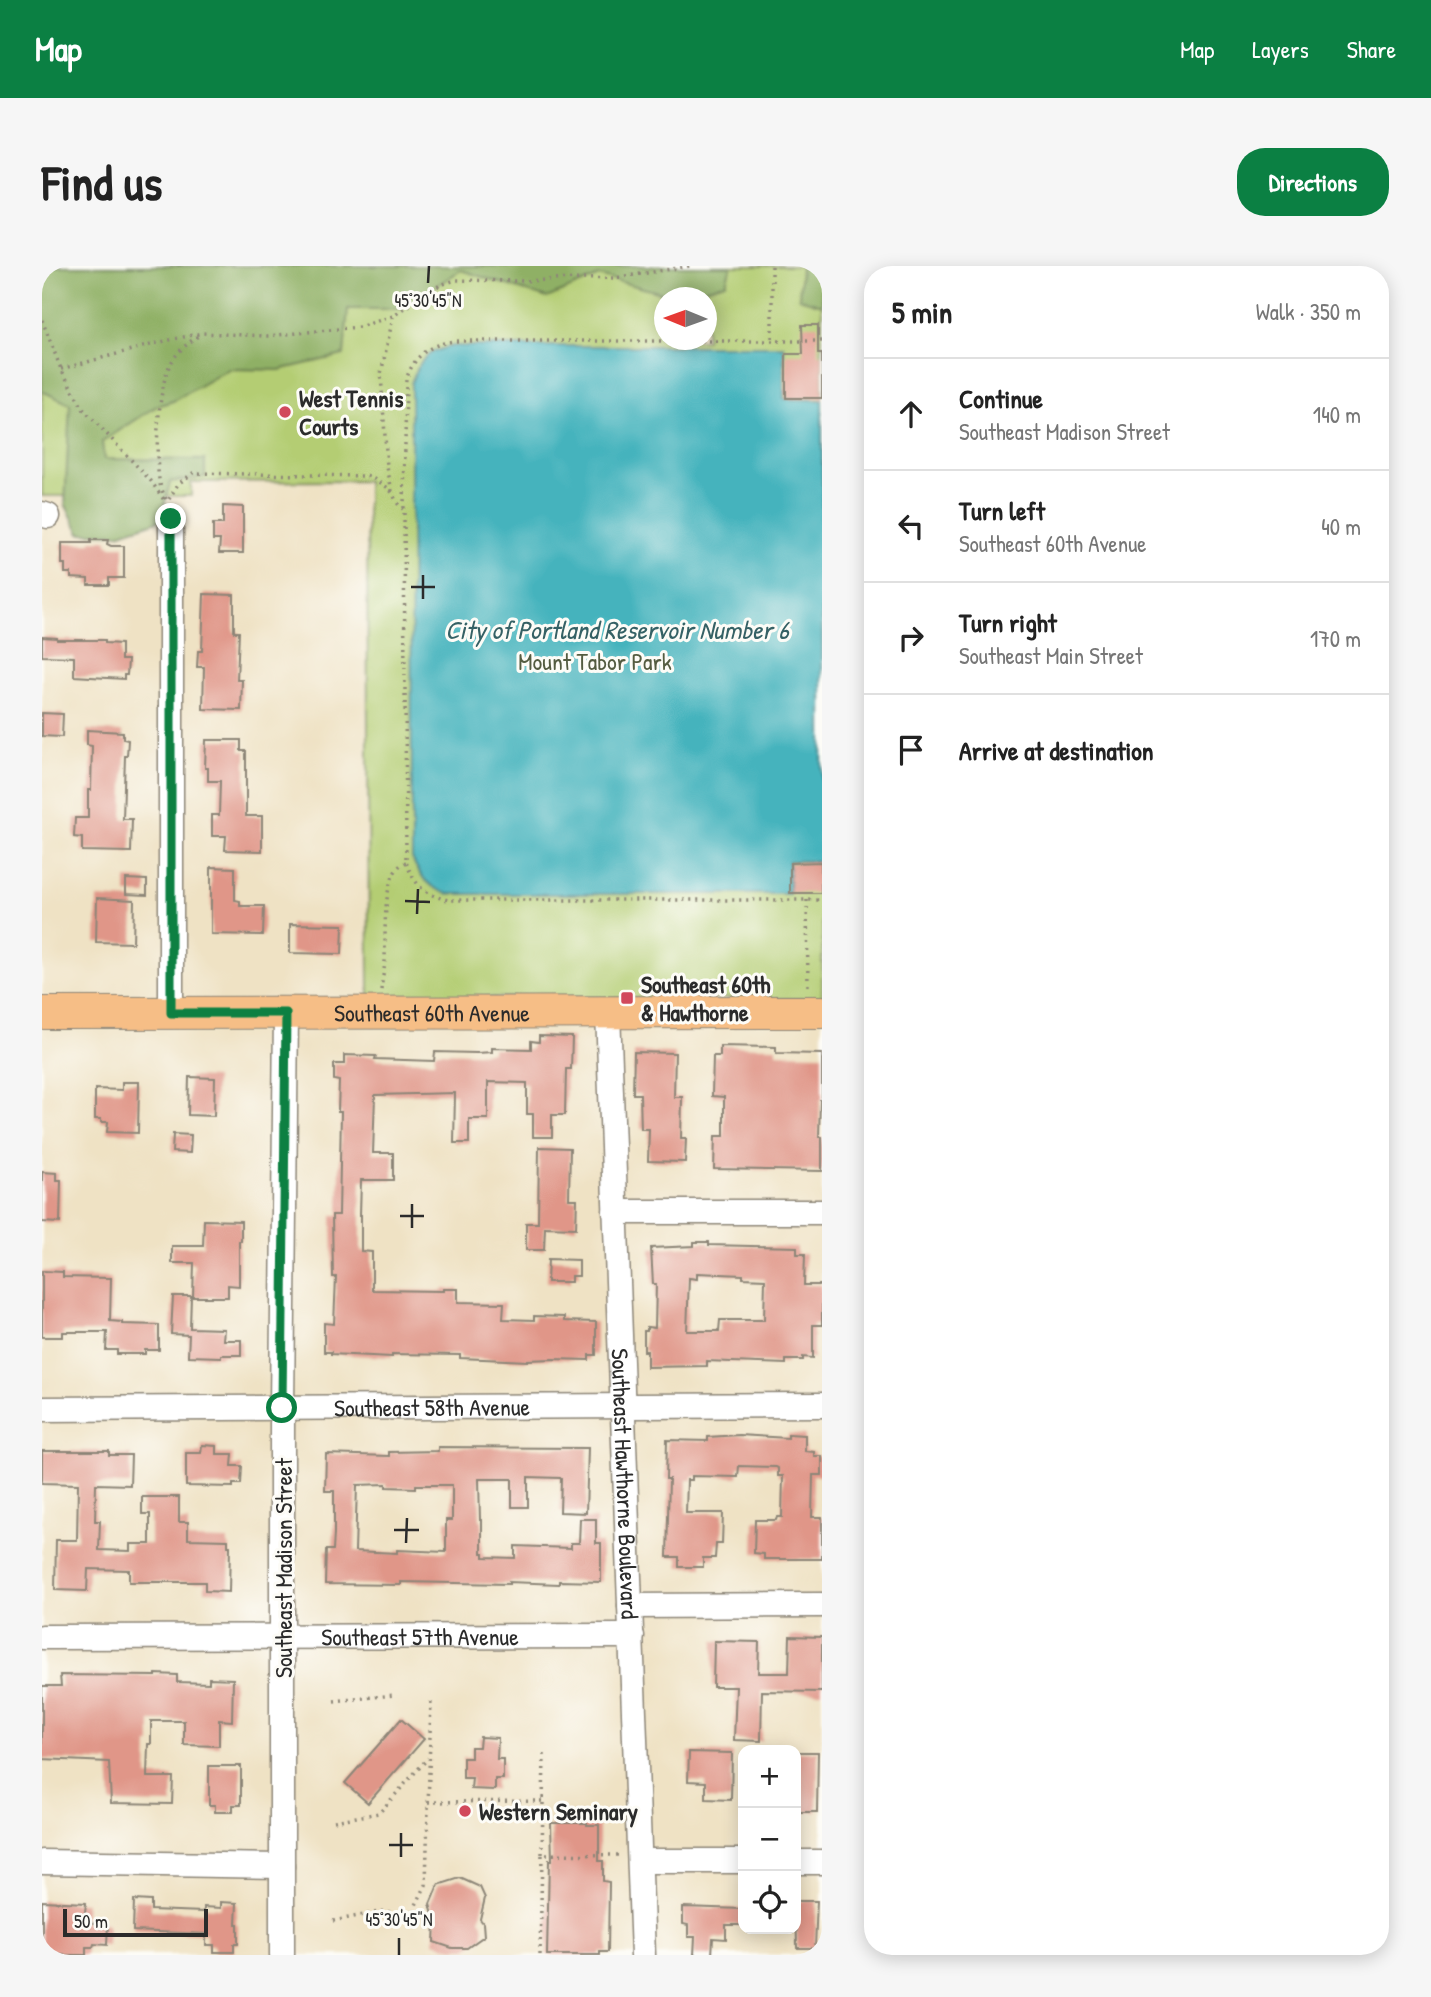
<!DOCTYPE html>
<meta charset="utf-8">
<style>
:root{--surface:#fff;--page:#f6f6f6;--text:#222;--muted:#767676;--line:#e0e0e0;--accent:#0b8043}
body{margin:0;font-family:"Patrick Hand",sans-serif;background:var(--page);color:var(--text)}
.controls{position:absolute;right:21px;bottom:21px;display:grid;overflow:hidden;border-radius:14px;box-shadow:0 4px 18px #0003}
.controls button{width:63px;height:63px;display:grid;place-items:center;padding:0;border:0;border-bottom:2px solid var(--line);background:var(--surface);color:var(--text);font:35px sans-serif}
.compass{position:absolute;left:612px;top:21px;width:63px;height:63px;border-radius:50%;background:var(--surface);box-shadow:0 4px 18px #0003;rotate:271deg}
.scale{position:absolute;left:21px;bottom:18px;width:145px;box-sizing:border-box;padding-left:7px;border:4px solid #2b2b2b;border-top:0;font-size:19px;line-height:24px;white-space:nowrap;color:#2b2b2b;-webkit-text-stroke:5px #fdfcf7;paint-order:stroke}
.stop{position:absolute;width:21px;height:21px;margin:-16px;border:5px solid #0b8043;border-radius:50%;background:#fff}
.stop.end{background:#0b8043;border-color:#fff;box-shadow:0 2px 7px #0008}
.list{margin:0;padding:0;list-style:none}
h2{display:flex;justify-content:space-between;align-items:center;height:91px;margin:0;padding:0 28px;font-size:30px}
h2 small{font-size:23px;font-weight:400;color:var(--muted)}
.list li{display:grid;grid-template-columns:46px 1fr auto;gap:21px;align-items:center;box-sizing:border-box;height:112px;padding:0 28px;border-top:2px solid var(--line)}
.list b{display:block;font-size:26px;white-space:nowrap}
.list p{margin:0;font-size:23px;white-space:nowrap;color:var(--muted)}
.list em{font-size:23px;font-style:normal;color:var(--muted)}
.icon{flex:none;width:38px;height:38px;fill:none;stroke:currentColor;stroke-width:2;stroke-linecap:round;stroke-linejoin:round}
.map{position:relative;flex:none;width:780px;height:1689px;overflow:hidden;border-radius:28px}
header{display:flex;align-items:center;gap:42px;box-sizing:border-box;height:98px;padding:0 35px;background:var(--accent);color:#fff}
header strong{font-size:33px}
nav{display:flex;gap:38px;margin-inline-start:auto;font-size:24px}
.intro{display:flex;align-items:center;justify-content:space-between;box-sizing:border-box;height:168px;padding:0 42px}
h1{margin:0;font-size:49px}
.button{padding:18px 32px;border-radius:28px;background:var(--accent);color:#fff;font-size:24px;font-weight:700}
main{display:flex;gap:42px;padding:0 42px}
aside{flex:1;background:var(--surface);border-radius:28px;box-shadow:0 4px 18px #0003}
.map>svg:first-child{display:block}
.green{fill:#b4cd73;stroke:#707c4f;stroke-width:2;fill-rule:evenodd}
.forest{fill:#8fb065;stroke:#5d6e48;stroke-width:2}
.water{fill:#44b3bd;stroke:#386f74;stroke-width:2}
.building{fill:#e09688;fill-rule:evenodd}
.lines{fill:none;stroke-linecap:round;stroke-linejoin:round}
.minor-casing{stroke:#8d8678;stroke-width:27}
.major-casing{stroke:#8d8678;stroke-width:34}
.path{stroke:#8d8678;stroke-width:3.5;stroke-dasharray:2 5;stroke-linecap:butt}
.minor{stroke:#fff;stroke-width:24}
.major{stroke:#f6be86;stroke-width:32}
.route{stroke:#0b8043;stroke-width:9}
.ticks{fill:none;stroke:#2b2b2b;stroke-width:2.5}
.poi-dot{fill:#d1495b;stroke:#fdfcf7;stroke-width:2.5}
.labels{text-anchor:middle;dominant-baseline:central;stroke-width:6;stroke-linejoin:round;paint-order:stroke}
.poi-label{font-size:24px;font-weight:bold;fill:#2b2b2b;stroke:#fdfcf7;text-anchor:start}
.park-label{font-size:24px;fill:#545c41;stroke:#fdfcf7}
.street-label{font-size:24px;fill:#2b2b2b;stroke:#fdfcf7}
.water-label{font-size:26px;font-style:italic;fill:#356165;stroke:#fdfcf7}
.ticks-label{font-size:18px;text-anchor:middle;fill:#2b2b2b;stroke:#fdfcf7;stroke-width:6;stroke-linejoin:round;paint-order:stroke}
</style>
<header>
<strong>Map</strong>
<nav><a>Map</a><a>Layers</a><a>Share</a></nav>
</header>
<div class="intro"><h1>Find us</h1><a class="button">Directions</a></div>
<main>
<div class="map">
<svg width="780" height="1689" viewBox="0 0 780 1689">
<rect width="100%" height="100%" fill="#fdfcf7"/>
<filter id="ink" filterUnits="userSpaceOnUse"><feTurbulence type="fractalNoise" baseFrequency=".0143" numOctaves="2"/><feDisplacementMap in="SourceGraphic" scale="14" xChannelSelector="R" yChannelSelector="G"/><feConvolveMatrix kernelMatrix="1 2 1 2 8 2 1 2 1" color-interpolation-filters="sRGB"/></filter>
<filter id="wash" filterUnits="userSpaceOnUse"><feTurbulence type="fractalNoise" baseFrequency=".00686" numOctaves="4" result="noise"/><feDisplacementMap in="SourceGraphic" scale="28" xChannelSelector="R" yChannelSelector="G"/><feGaussianBlur stdDeviation="1.57" result="paint"/><feColorMatrix in="noise" values="0 0 0 0 0 0 0 0 0 0 0 0 0 0 0 0 0 1.4 0 .05"/><feComposite in="paint" operator="in"/></filter>
<g filter="url(#wash)">
<rect width="100%" height="100%" fill="#efe2c4"/>
<path class="green" d="M0,0H780V733L327,731L325,215L149,216V230H0ZM622,32H664V74H622Z"/>
<path class="forest" d="M0,0H689L684,17L634,31L557,10L505,32L419,4L358,43H306L302,89L237,104L187,103L131,135L115,140L60,176L62,193L163,194V211L128,216L119,254L76,268L38,267L23,238L28,138L0,125Z
M759,0H780V39L757,32Z"/>
<path class="water" d="M411,80H742V133L780,134V628L779,595H747V628H407C387,622 378,611 370,592L369,117C378,92 385,85 411,80Z"/>
<g id="blocks">
<path class="building" d="M760,59H776V88H780V132H744V88H761Z
M181,240L201,241V287H177L178,274H171V258H181Z
M49,274H66L65,278L69,280H82V312H67V319H46V313L29,312V307H23V298H20V277H49Z
M162,328L192,329V366H197L195,414H200L199,444L161,443L162,401H155L156,385H160Z
M0,371L15,372V374H63V377L79,378V394H86L85,409H82V413L32,410V391L0,390Z
M0,447L21,448L20,471L0,470Z
M45,464L81,466V473L86,474L85,490H83L81,553H90L89,586L40,585V572L32,571L33,552H46V524H49L50,480L45,479Z
M164,474H199V485H204V550H220V585L183,584L184,570H170V549H177L178,515H166V502H163Z
M779,596V627H748V597Z
M169,601L193,602V634L198,635V640H222L221,669L169,668Z
M84,613L105,614V629L84,628Z
M55,632L92,634L91,677L54,676Z
M248,658L301,659L300,688L248,687Z
M497,770L530,771L529,803H524L523,849H510V871H491V848H485V817L446,816V853H427V877H412L413,827L333,829L331,887H351V914H319L318,949H319V985L330,986V1024L401,1025V1023H416V1036L462,1037L461,1053L492,1054V1050L522,1051V1055L554,1056V1089H547V1094L511,1093L486,1094V1095L418,1092V1089L350,1088V1091L289,1088V1086H282V1057L292,1058L294,1011H291L290,949H297L299,846H296L297,815L292,814V798H302V789L334,790L333,793L392,795L393,786L435,787L450,786V782L489,783V775L497,776Z
M678,780L734,781V787L780,788V834H778L777,871H780V905L672,903L673,870H682V831L670,830L671,790H678Z
M592,786L633,787L632,831H640L639,872H644L643,896L606,895L607,863H599L598,828H591Z
M147,811L173,812L172,850L146,849Z
M80,816H97L96,867L65,866L66,856H59V853H53V823L80,824Z
M131,868L149,869L148,887L130,886Z
M497,881L528,882L527,933H535L534,962L503,961L502,984H484V957H496Z
M0,906L15,907V914H19L18,957L0,956Z
M162,954L199,955V975H197V1020L186,1019V1031H151L152,997H130V980H161Z
M652,976H667V979L755,981V988H763L762,1019H780V1059H771V1092L761,1091V1094H744V1098L665,1095V1100L605,1101V1085H602V1065H605V1061L613,1062L614,1018H611L609,982L652,980ZM655,1007L701,1009V1012L723,1013L722,1054H678L677,1065H645L647,1012L655,1013Z
M506,993L537,994V1010H529V1016H505Z
M0,1005L21,1006V1011L69,1012L68,1055L80,1056V1058L117,1059V1084H103V1088H75V1084H64L65,1066H21V1071H0Z
M131,1030H149L148,1062L182,1063L181,1074H199V1089H179V1091L146,1090L147,1069L129,1068Z
M746,1168L763,1169V1185L772,1186V1190H780V1209H771L770,1251H780V1293H722V1288L712,1287L713,1254H734L735,1251H740L741,1210H736V1202L734,1201L697,1200L696,1211L650,1210V1214H645L644,1247H681L680,1278H674L673,1292H661V1301H637V1291H625L627,1213H624L625,1174L666,1175V1171L697,1169L746,1172Z
M160,1179L175,1180V1188H191L190,1200H200L199,1218H191V1221L144,1220V1187H159Z
M396,1181L546,1182L544,1247L518,1246L519,1212L486,1211V1241H470V1213H437L438,1254H440V1287H442V1291L473,1292V1280L529,1282V1277H537L538,1253H554V1277H559V1316L517,1315V1318L467,1316V1318L359,1316V1319L283,1318L284,1284H291L292,1267V1225H283L284,1188L347,1190V1186L396,1185ZM344,1218V1221L374,1222V1219H410V1254H404V1286L355,1284V1287L313,1285L315,1219Z
M0,1185H67V1189H89L88,1219L54,1218L53,1255H58L57,1284L88,1285V1278H108V1248H100V1231H137V1256H146V1273L186,1274V1280H188L187,1326L163,1325V1316H87V1304L46,1303L45,1325L13,1324L14,1274H35L36,1218L0,1217Z
M748,1370L780,1371V1426L720,1425L719,1475L692,1474L694,1421H671L672,1375L717,1376L716,1407H747Z
M114,1408L135,1409V1416L167,1417V1412L191,1413L190,1455L177,1454V1480L142,1479V1455H109V1478H106L105,1511H131L130,1538L69,1537L67,1496L0,1493V1420H19L18,1409L114,1410Z
M359,1453L382,1473L326,1537L303,1517Z
M438,1471L456,1472L455,1493H461V1513H453V1524L429,1523L430,1512H421V1492H429V1481H437Z
M647,1486L690,1487L689,1534L664,1533V1516L646,1515Z
M754,1486H776L775,1546H754Z
M167,1500H199V1539H191V1546H173V1539H167Z
M509,1557H545V1559H557V1595H561V1615L567,1616L566,1686H558V1689H505L507,1594H510Z
M418,1612L438,1621L443,1632L438,1653L441,1657L442,1670L425,1682H410L392,1676L393,1656L388,1638L396,1619Z
M92,1634L109,1635V1644L162,1646V1641L179,1642V1636L195,1637L194,1658H196V1678H192V1686H172V1679H164V1668L91,1665Z
M0,1635L44,1637L42,1656L66,1658L65,1679L52,1678L51,1681H44V1689H0Z
M754,1635H775L773,1682H755Z
M641,1641L701,1643V1659H684V1673L671,1672L670,1689H652L653,1671H646V1659L641,1658Z"/>
</g>
</g>
<g filter="url(#ink)">
<use href="#blocks" fill-opacity="0" stroke="#8d8678" stroke-width="2"/>
<g class="lines">
<g class="minor-casing">
<g id="minor">
<path d="M0,248L6,250"/>
<path d="M129,253V747"/>
<path id="s1" d="M566,746L601,1689"/>
<path d="M573,946H780"/>
<path id="s2" d="M0,1143L780,1139"/>
<path d="M588,1340L780,1339"/>
<path id="s3" d="M0,1371L590,1370"/>
<path d="M599,1595H701"/>
<path d="M0,1596L240,1600"/>
<path d="M754,1596H780"/>
<path d="M240,1689V1141L244,747"/>
</g>
</g>
<g class="major-casing">
<g id="major">
<path id="s4" d="M0,747L780,746"/>
</g>
</g>
<path class="path" d="M730,0V75
M0,16H1
M0,54L19,103L42,144L109,215L122,234
M780,75H413C388,78 372,89 364,114L362,244L364,596C373,619 381,628 406,634H780
M19,103L123,75L160,67L225,70L317,61L351,50L398,19L414,14L475,15L573,12L649,0
M350,225L345,201L339,108L351,51
M124,233C122,228 119,223 118,218C112,194 116,120 128,99C135,85 146,77 159,68
M127,233L136,218L151,207L322,210C330,211 342,218 348,224C353,230 354,238 361,243
M765,634L766,723
M339,724C340,715 342,705 343,696C344,672 338,606 364,596
M292,1435L352,1429
M386,1536L501,1535
M292,1555L337,1547L386,1492
M500,1588L502,1488
M291,1655L342,1645L369,1649L384,1619L389,1431
M498,1689L500,1588L576,1589"/>
<use href="#minor" class="minor"/>
<use href="#major" class="major"/>
</g>
</g>
<g class="lines" filter="url(#ink)">
<path class="route" d="M129,253V747H244L240,1142"/>
</g>
<path class="ticks" d="M386,17L387,0M369,321H393M381,333V309M363,635L388,636M375,648L376,623M358,950H382M370,962V938M352,1264H377M364,1277L365,1252M347,1579H371M359,1591V1567M357,1689V1672"/>
<g class="poi-dot">
<circle cx="243" cy="146" r="7"/>
<rect x="578" y="725" width="14" height="14" rx="3.5"/>
<circle cx="423" cy="1545" r="7"/>
</g>
<g class="labels">
<g class="poi-label">
<text x="257" y="132">West Tennis<tspan x="257" dy="28">Courts</tspan></text>
<text x="599" y="718">Southeast 60th<tspan x="599" dy="28">&amp; Hawthorne</tspan></text>
<text x="437" y="1545">Western Seminary</text>
</g>
<g class="park-label">
<text x="553" y="395">Mount Tabor Park</text>
</g>
<g class="street-label">
<text stroke="none"><textPath href="#s4" startOffset="390">Southeast 60th Avenue</textPath></text>
<text stroke="none"><textPath href="#s2" startOffset="390">Southeast 58th Avenue</textPath></text>
<text stroke="none"><textPath href="#s1" startOffset="472">Southeast Hawthorne Boulevard</textPath></text>
<text transform="translate(241 1302) rotate(-90)">Southeast Madison Street</text>
<text stroke="none"><textPath href="#s3" startOffset="378">Southeast 57th Avenue</textPath></text>
</g>
<g class="water-label">
<text x="575" y="363">City of Portland Reservoir Number 6</text>
</g>
</g>
<g class="ticks-label">
<text x="386" y="41">45°30'45"N</text>
<text x="357" y="1660">45°30'45"N</text>
</g>
</svg>
<div class="controls">
<button>+</button>
<button>−</button>
<button><svg class="icon" aria-label="locate" viewBox="0 0 24 24"><circle cx="12" cy="12" r="6"/><path d="M12 2v4M12 18v4M2 12h4M18 12h4"/></svg></button>
</div>
<svg class="compass" viewBox="-18 -18 36 36"><path d="M0-13l5 13h-10z" fill="#e53935"/><path d="M0 13l5-13h-10z" fill="#767676"/></svg>
<div class="scale">50 m</div>
<div class="stop" style="left:240px;top:1142px"></div>
<div class="stop end" style="left:129px;top:253px"></div>
</div>
<aside>
<h2>5 min<small>Walk · 350 m</small></h2>
<ul class="list">
<li><svg class="icon" aria-label="ahead" viewBox="0 0 24 24"><path d="M12 20V5M6 11l6-6 6 6"/></svg><div><b>Continue</b><p>Southeast Madison Street</p></div><em>140 m</em></li>
<li><svg class="icon" aria-label="left" viewBox="0 0 24 24"><path d="M17 20v-9H6M10 6l-5 5 5 5"/></svg><div><b>Turn left</b><p>Southeast 60th Avenue</p></div><em>40 m</em></li>
<li><svg class="icon" aria-label="right" viewBox="0 0 24 24"><path d="M7 20v-9h11M14 6l5 5-5 5"/></svg><div><b>Turn right</b><p>Southeast Main Street</p></div><em>170 m</em></li>
<li><svg class="icon" aria-label="arrive" viewBox="0 0 24 24"><path d="M6 21V4h12l-3 4 3 4H6"/></svg><div><b>Arrive at destination</b></div></li>
</ul>
</aside>
</main>
